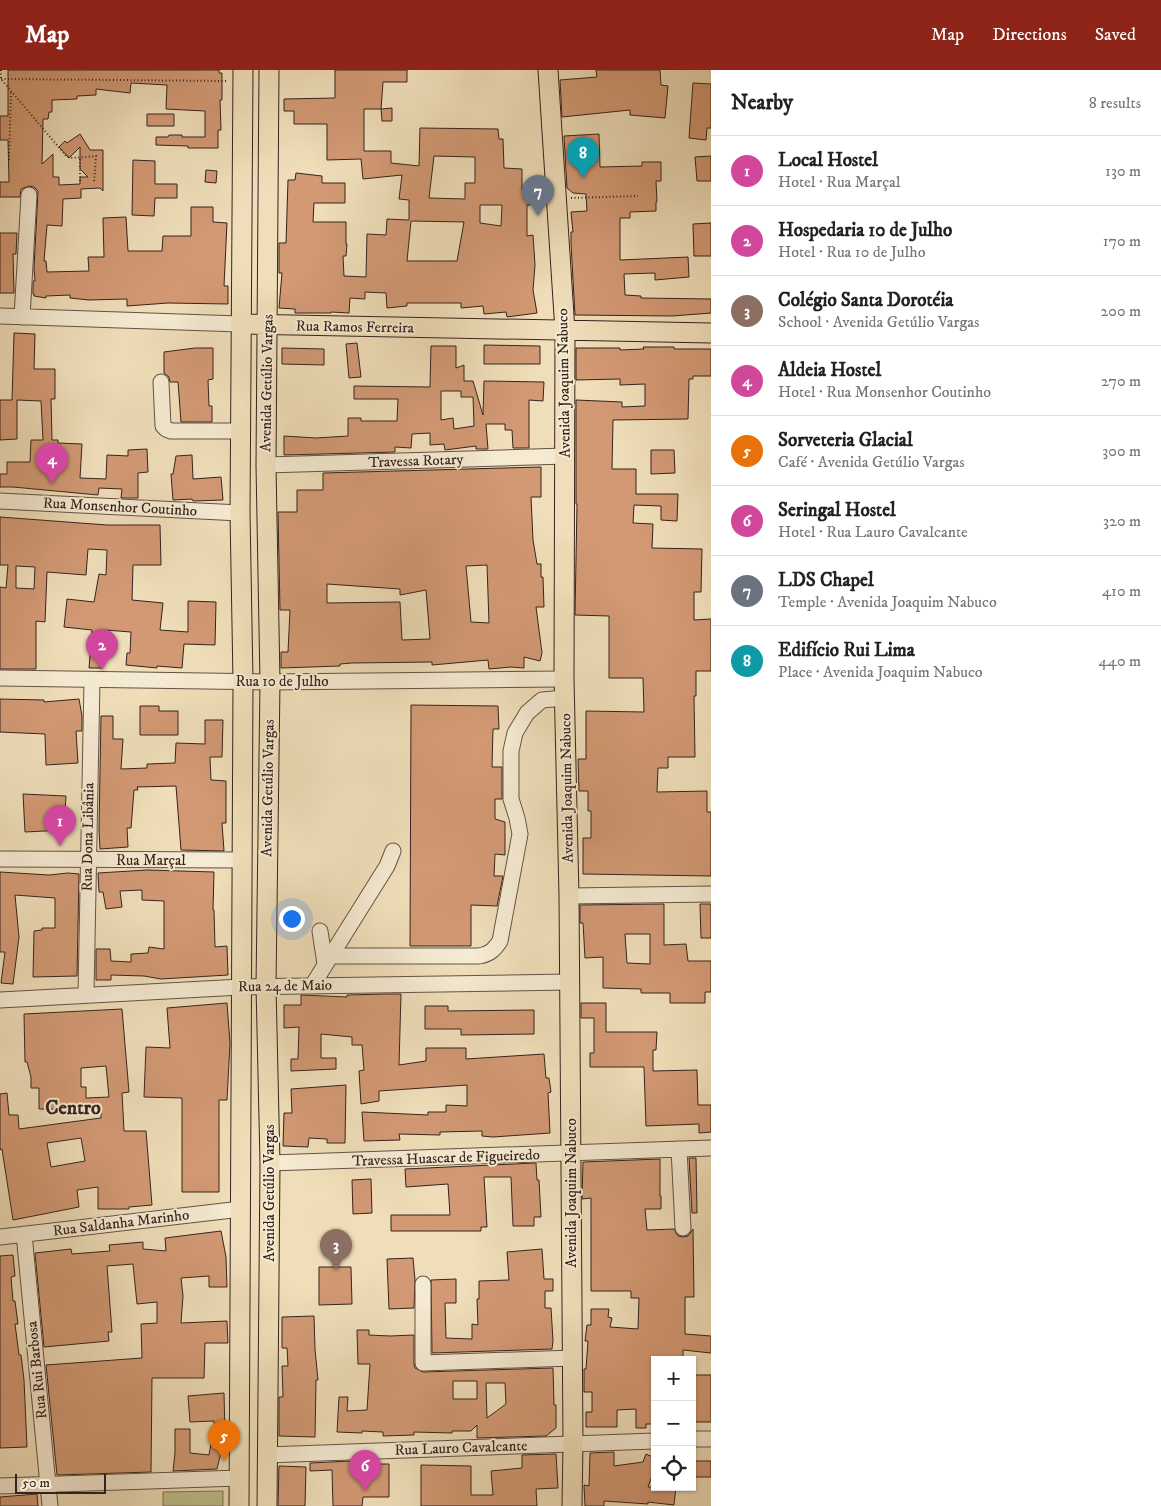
<!DOCTYPE html>
<meta charset="utf-8">
<style>
:root{--surface:#fff;--page:#f6f6f6;--text:#222;--muted:#767676;--line:#e0e0e0;--accent:#8f2418}
body{margin:0;font-family:"IM FELL DW Pica",serif;background:var(--page);color:var(--text)}
.controls{position:absolute;right:15px;bottom:15px;display:grid;overflow:hidden;border-radius:0px;box-shadow:0 1px 4px #0004}
.controls button{width:45px;height:45px;display:grid;place-items:center;padding:0;border:0;border-bottom:1px solid var(--line);background:var(--surface);color:var(--text);font:25px sans-serif}
.scale{position:absolute;left:15px;bottom:12px;width:91px;box-sizing:border-box;padding-left:5px;border:2px solid #36231d;border-top:0;font-size:14px;line-height:18px;white-space:nowrap;color:#36231d;-webkit-text-stroke:4px #f5ead2;paint-order:stroke}
.you{position:absolute;left:291px;top:848px;width:18px;height:18px;margin:-12px;border:4px solid #fff;border-radius:50%;background:#1a73e8;box-shadow:0 0 0 8px #1a73e833}
.badge{display:grid;place-items:center;width:32px;height:32px;border-radius:50%;background:var(--accent);color:#fff;font-size:16px;font-weight:700}
.pin{position:absolute;translate:-50% -41px;filter:drop-shadow(0 1px 2px #0008)}
.pin::after{content:'';position:absolute;top:26px;width:18px;height:15px;background:inherit;clip-path:polygon(0 0,100% 0,50% 100%)}
.list{margin:0;padding:0;list-style:none}
h2{display:flex;justify-content:space-between;align-items:center;height:65px;margin:0;padding:0 20px;font-size:21px}
h2 small{font-size:16px;font-weight:400;color:var(--muted)}
.list li{display:grid;grid-template-columns:32px 1fr auto;gap:15px;align-items:center;box-sizing:border-box;height:70px;padding:0 20px;border-top:1px solid var(--line)}
.list b{display:block;font-size:19px;white-space:nowrap}
.list p{margin:0;font-size:16px;white-space:nowrap;color:var(--muted)}
.list em{font-size:16px;font-style:normal;color:var(--muted)}
.icon{flex:none;width:28px;height:28px;fill:none;stroke:currentColor;stroke-width:2;stroke-linecap:round;stroke-linejoin:round}
.map{position:relative;flex:none;width:711px;height:1436px;overflow:hidden}
header{display:flex;align-items:center;gap:30px;box-sizing:border-box;height:70px;padding:0 25px;background:var(--accent);color:#fff}
header strong{font-size:24px}
nav{display:flex;gap:28px;margin-inline-start:auto;font-size:18px}
main{display:flex}
aside{flex:1;background:var(--surface)}
.map>svg:first-child{display:block}
.green{fill:#bfc08b;stroke:#7a7254}
.building{fill:#d29974;stroke:#36231d;fill-rule:evenodd}
.lines{fill:none;stroke-linecap:round;stroke-linejoin:round}
.minor-casing{stroke:#645244;stroke-width:17}
.major-casing{stroke:#36231d;stroke-width:21}
.path{stroke:#36231d;stroke-width:2;stroke-dasharray:1 2.5;stroke-linecap:butt}
.minor{stroke:#f5ead2;stroke-width:15}
.major{stroke:#efdeb9;stroke-width:19}
.labels{text-anchor:middle;dominant-baseline:central;stroke-width:4;stroke-linejoin:round;paint-order:stroke}
.street-label{font-size:15px;fill:#36231d;stroke:#f5ead2}
.district-label{font-size:20px;font-weight:bold;fill:#36231d;stroke:#f5ead2}
</style>
<header>
<strong>Map</strong>
<nav><a>Map</a><a>Directions</a><a>Saved</a></nav>
</header>
<main>
<div class="map">
<svg width="711" height="1436" viewBox="0 0 711 1436">
<rect width="100%" height="100%" fill="#efdeb9"/>
<filter id="stains"><feTurbulence type="fractalNoise" baseFrequency=".004" numOctaves="4"/><feColorMatrix values="0 0 0 0 .2 0 0 0 0 .09 0 0 0 0 .02 0 0 0 .5 -.17"/></filter>
<radialGradient id="worn" r=".72"><stop offset=".6" stop-color="#630" stop-opacity="0"/><stop offset="1" stop-color="#630" stop-opacity=".3"/></radialGradient>
<path class="green" d="M223,1421V1436H163V1422Z"/>
<path class="building" d="M8,0H219V3H222V30H220L221,60H218V78H188V76L156,75V67H168L169,65H182V67H205V41L166,39L167,15L131,13L130,23L96,19V25L77,26V29L52,30V42H49L48,49H43L42,94L53,84V107H59V115L80,114V107H88L80,99V77L69,88L59,77L65,71L67,73L80,64L90,80H103V121L100,118L81,119V128L63,129L62,156L47,155L44,191H46L47,202L89,201L88,187H104L103,148L126,147L128,181H162L163,166H191V137H213V152L227,153L224,216H228V234L168,233L127,236V229L89,230L70,228V225L46,226V228L34,226V224H33V211H35L34,199L38,121L34,117L29,116L21,119L20,127H0V112H9L8,70H0V46H8Z
M335,0H407V12H383L381,39H364V81H391V93L419,96L420,58L498,59L499,69H503L504,98L522,99V120H530V135H527V166L533,165L535,195L533,220L537,243L507,247L506,242L484,244L483,236L461,238V233H407V236L387,238L386,223L365,222V229L350,228L349,243L331,242V243H295V239L279,238L282,203H279V173H286L288,110H295L296,103L322,106V113H345V133H314L313,152H346V174H347L346,186H343L344,206L366,207L367,164L386,165L387,149L409,150V130L399,129L402,105L363,109L361,89L327,90V54H294V41H284V29L335,28ZM434,86L475,87V113H465V129L429,128ZM480,135H502L501,156L480,153ZM411,151L464,152L457,191H407Z
M596,0H660L661,15L668,16L665,48L630,45V40L562,47L560,10L597,7Z
M693,13L711,14V58H707L706,70L689,68Z
M392,38V51H382L381,39Z
M147,44H174V56H147Z
M599,64L600,97L642,96V92H661V111H656L657,132H656V141L630,142V148H620V190L688,187L689,207L655,210V203L624,204L625,225L641,226V228L711,229V243L672,246L575,245L571,174V162H573L571,142L587,141L586,124L573,123L567,118L564,66Z
M711,86V111H697L695,87Z
M133,90L155,91V114H177V128H155L154,146L132,145Z
M206,100L217,101L216,113L205,112Z
M711,153V186H694L693,154Z
M0,163H17L16,184H13L14,223H0Z
M14,263L35,264L34,299H55V329H51L52,370H58V373L82,374L80,408L106,409L107,385L128,386V380L147,379L148,402L138,403V428H121L122,419L99,418L98,425L13,417H0V404H7V392H30L31,370H43L41,331L17,330V369L0,370V330H12Z
M357,273L361,307L349,308L346,274Z
M484,275L540,276V294H484Z
M431,276H456V298L464,295V311H473L483,345L484,311L544,312L543,331L529,330V378H513L512,360H505V354H486L488,379H476V376L445,380L444,374L430,375V363L412,364L411,378L395,377V382L284,385V366L316,368L348,366V348H361V351H397L398,329H354V316L430,317ZM441,321H461V327H473L474,356L454,359L453,348L441,350Z
M643,277H674V279H711V306H693V309H689L688,349L613,350L612,399H636V424H678L677,451L661,450V436L634,435L633,453L653,454L652,478L702,479L701,522H694V550L711,549V601H696V626H694L695,687H668V698H658L657,722L707,721V742H711V806L583,804V768H591V741H588V721H579L578,689H586V641L644,642L643,608H609V546L575,545L577,434H576V330L622,332V337L645,336V314L620,315V309L576,310V278H620V280L644,279Z
M195,278H213V309L208,310L209,336H212V352H181L178,312H170L169,307L164,303V282Z
M282,278L324,279V295L282,294Z
M651,380H674L675,403L651,404Z
M192,385L193,409L221,407L223,430L193,431L192,429L173,430L171,404H173L176,386Z
M541,397V427H531L533,470L537,494H541V507H543L544,537H536L542,583L540,591L524,587V598L511,597L489,599L488,590L432,595V592L352,593L340,594V596L281,598V582H288L290,540H280L278,442H297V420H323V403ZM487,495L489,553L471,552L466,496ZM327,514L400,519V525L426,520L430,569L402,570L400,532L327,533Z
M0,447L107,455H160L161,495H133L132,530L163,533L160,560L188,562V531L216,532L215,575L184,574L182,598L157,596V598L126,595L127,583H130L131,562L105,560L102,598H89L92,560L64,557L67,529L94,532L99,504L106,505L107,480L88,479L86,505L47,502L45,552L36,551V599H0V517L6,518L8,495H0ZM16,496L35,497L34,519L16,518Z
M0,629L44,630V632L79,629L82,646V661H76L78,693L46,695L45,664L0,662Z
M411,635L498,636L499,659H493L492,697H502V729H495V749L505,752V785L495,784L494,806H503L497,836L471,835V876H410Z
M140,636H159V641H178V665H140Z
M101,646H113V669H123L121,699L147,698V694L175,693L176,673L205,674V650H223L222,687H210L211,710L226,711V753H222L224,781L181,780L176,716L137,717L138,720H134L131,758H127L128,777L100,779L99,760Z
M23,724L66,726L64,760L25,762Z
M147,800L214,802L213,840H214L215,877L227,876L228,905L161,909L144,906L111,905V910H96V879H110L111,891L131,892V884L148,883L149,877L164,879V831L142,830V820L120,821L122,837L106,839L103,822H99L98,803Z
M0,802L49,805L68,803L79,804L77,906L33,907L34,861L42,860V858H55V828L15,825L19,867L13,914L1,913L5,882H0Z
M664,834V875L686,874L688,891H711V922H705V933H670V923H641V919L603,918V887L585,888L583,853H580V835ZM625,864H650V894L627,893Z
M700,834H711V868H701Z
M386,924H401L399,995L426,991V978H466V989L544,984L546,1008H549L551,1022L548,1023L550,1063L493,1067L482,1066V1061L440,1062V1065L399,1064L400,1070L364,1071L362,1042L428,1045V1042H446V1035L467,1036V1015L379,1021V1031L361,1034L359,1001L364,1000L362,975H352V967L321,964V988H336V999L291,1001V989H298L299,957L284,958V935H301V925L347,927V925Z
M227,933L230,973L227,1030H219V1122H182V1028L144,1027L146,977L170,978L167,938Z
M581,933H606V962H657L656,980H653V1001L697,1000L698,1035H711V1062L699,1063V1054L646,1056L644,997H590V983H594V948H581Z
M425,936H448V941L534,940V964L461,965V959H425Z
M122,939L129,1022L122,1023L124,1061H146L152,1135L129,1137V1139H98V1117L77,1120L79,1137L13,1150L2,1079L0,1080V1024L7,1023L9,1045H18L19,1059L101,1048V1040L39,1039V1018H31V1007L27,992H25L24,944ZM106,996L109,1027L86,1028V1017H81V998ZM81,1068L85,1091L51,1097L47,1073Z
M346,1015L345,1073H327V1069L309,1068L308,1077L283,1076L284,1043H292L291,1019Z
M689,1088H696L697,1143H692Z
M660,1089V1126H661V1139H645L647,1160L674,1159L678,1166L683,1167L688,1166L693,1159L694,1227H685V1264L711,1266V1283L683,1280V1290H655V1354H646V1358H636V1339L617,1340V1357H586V1342H592V1322H584V1299H586L588,1271H585L587,1255H591V1239H609L608,1247L612,1248L610,1257L638,1259L639,1228H631V1221H591V1128L582,1129L583,1092Z
M536,1093L537,1110H539L541,1147H534V1156H513L511,1107H484L487,1157H481V1161H391V1145H450L448,1114L406,1117L405,1099Z
M371,1109L372,1143L353,1144L352,1110Z
M221,1161L226,1187L227,1217H209V1206L181,1208L183,1226L181,1253L227,1251L228,1273H205L204,1308H152L151,1402L57,1405L46,1295L142,1288L141,1254L157,1253V1232L137,1234L133,1194L107,1196L112,1262H108L109,1271L44,1277L35,1183L71,1179L72,1184L110,1181L109,1175L143,1172V1179L166,1181L165,1168Z
M542,1179L544,1209H553V1221H545V1238H551L553,1271L552,1279L432,1283L431,1210L456,1209V1233H445L446,1268L472,1269V1254L478,1255L477,1229H479V1211L509,1210L507,1182Z
M13,1185L15,1206L11,1207L13,1231H15L18,1254H15L19,1285H21L24,1310L27,1377L0,1378V1186Z
M413,1188L415,1210L414,1238L389,1239L387,1189Z
M319,1197H351L352,1234L319,1235Z
M314,1246L315,1279L318,1310H316L315,1367L279,1366V1327H283L282,1296H288L287,1278H282V1247Z
M357,1260H369V1265L390,1266L414,1265V1294L415,1298L423,1302L553,1298L554,1335H556V1358L546,1366L477,1368V1355L471,1361H452V1363L414,1362V1365L383,1366V1362L362,1361V1363L337,1362L339,1327H348L347,1341L367,1340L370,1294H358ZM453,1311H477V1329H453ZM486,1313H505L506,1334L487,1348Z
M692,1305H711V1352H692Z
M224,1323L225,1365L217,1399L173,1401L175,1383V1359H190V1383L209,1385L211,1374L215,1375L214,1351L190,1352L188,1326Z
M614,1382V1396L643,1392L646,1384L655,1388V1398L648,1417H676L674,1435L648,1432V1434L604,1431V1436H585L584,1415L589,1416L590,1383Z
M556,1384L558,1418L536,1419L537,1436H421V1395L471,1396V1425H493L491,1401L522,1398V1385Z
M351,1391L352,1394H389V1427H363L362,1436H333L332,1400L310,1401V1393Z
M692,1391H711V1407H692Z
M279,1396L306,1397L305,1436H278Z
M37,1424L38,1436H0V1427Z"/>
<g class="lines">
<g class="minor-casing">
<path id="minor" d="M0,246L240,254
M22,247L29,125
M161,312L163,356L166,359L171,361H240
M266,395L565,386
M0,431L240,443
M0,608L270,612L564,609
M0,789L242,790
M569,826L711,824
M320,861L325,894
M330,886H479C490,884 494,880 500,871L520,764L517,748L511,729V681L515,663L527,643L542,630L565,628
M312,916L387,796L393,781
M86,924L92,610
M0,930L241,917L570,912
M679,1079L683,1158
M270,1093L711,1078
M24,1164L50,1436
M0,1167L241,1139
M423,1214V1293L573,1288
M692,1369H711
M266,1385L655,1371
M0,1416L239,1408"/>
</g>
<g class="major-casing">
<path id="major" d="M548,0L565,261L564,609L569,826L573,1373L572,1436
M240,254L711,263
M239,1436L243,611L240,443L243,0
M267,1436L270,1093L266,916L270,612L266,395L269,0"/>
</g>
<path class="path" d="M1,0V9L67,87L73,88L96,86L94,113
M1,9L228,11
M9,90L11,22
M80,111V89
M571,128L638,126"/>
<use href="#minor" class="minor"/>
<use href="#major" class="major"/>
</g>
<g class="labels">
<g class="street-label">
<text transform="translate(355 257) rotate(1)">Rua Ramos Ferreira</text>
<text transform="translate(267 313) rotate(-89)">Avenida Getúlio Vargas</text>
<text transform="translate(564 313) rotate(-91)">Avenida Joaquim Nabuco</text>
<text transform="translate(416 391) rotate(-2)">Travessa Rotary</text>
<text transform="translate(120 437) rotate(3)">Rua Monsenhor Coutinho</text>
<text x="282" y="611">Rua 10 de Julho</text>
<text transform="translate(268 718) rotate(-89)">Avenida Getúlio Vargas</text>
<text transform="translate(567 718) rotate(-91)">Avenida Joaquim Nabuco</text>
<text transform="translate(88 767) rotate(-89)">Rua Dona Libânia</text>
<text x="151" y="790">Rua Marçal</text>
<text transform="translate(285 916) rotate(-1)">Rua 24 de Maio</text>
<text transform="translate(446 1088) rotate(-2)">Travessa Huascar de Figueiredo</text>
<text transform="translate(269 1123) rotate(-90)">Avenida Getúlio Vargas</text>
<text transform="translate(571 1123) rotate(-90)">Avenida Joaquim Nabuco</text>
<text transform="translate(121 1153) rotate(-7)">Rua Saldanha Marinho</text>
<text transform="translate(37 1300) rotate(-96)">Rua Rui Barbosa</text>
<text transform="translate(461 1378) rotate(-2)">Rua Lauro Cavalcante</text>
</g>
<g class="district-label">
<text x="73" y="1038">Centro</text>
</g>
</g>
<rect width="100%" height="100%" filter="url(#stains)"/>
<rect width="100%" height="100%" fill="url(#worn)"/>
</svg>
<div class="controls">
<button>+</button>
<button>−</button>
<button><svg class="icon" aria-label="locate" viewBox="0 0 24 24"><circle cx="12" cy="12" r="6"/><path d="M12 2v4M12 18v4M2 12h4M18 12h4"/></svg></button>
</div>
<div class="scale">50 m</div>
<div class="you"></div>
<div class="pin badge" style="left:60px;top:776px;background:#d1479c">1</div>
<div class="pin badge" style="left:102px;top:600px;background:#d1479c">2</div>
<div class="pin badge" style="left:336px;top:1200px;background:#8d6e63">3</div>
<div class="pin badge" style="left:52px;top:414px;background:#d1479c">4</div>
<div class="pin badge" style="left:224px;top:1391px;background:#e8710a">5</div>
<div class="pin badge" style="left:365px;top:1421px;background:#d1479c">6</div>
<div class="pin badge" style="left:538px;top:146px;background:#6b7280">7</div>
<div class="pin badge" style="left:583px;top:108px;background:#0f9aa8">8</div>
</div>
<aside>
<h2>Nearby<small>8 results</small></h2>
<ul class="list">
<li><span class="badge" style="background:#d1479c">1</span><div><b>Local Hostel</b><p>Hotel · Rua Marçal</p></div><em>130 m</em></li>
<li><span class="badge" style="background:#d1479c">2</span><div><b>Hospedaria 10 de Julho</b><p>Hotel · Rua 10 de Julho</p></div><em>170 m</em></li>
<li><span class="badge" style="background:#8d6e63">3</span><div><b>Colégio Santa Dorotéia</b><p>School · Avenida Getúlio Vargas</p></div><em>200 m</em></li>
<li><span class="badge" style="background:#d1479c">4</span><div><b>Aldeia Hostel</b><p>Hotel · Rua Monsenhor Coutinho</p></div><em>270 m</em></li>
<li><span class="badge" style="background:#e8710a">5</span><div><b>Sorveteria Glacial</b><p>Café · Avenida Getúlio Vargas</p></div><em>300 m</em></li>
<li><span class="badge" style="background:#d1479c">6</span><div><b>Seringal Hostel</b><p>Hotel · Rua Lauro Cavalcante</p></div><em>320 m</em></li>
<li><span class="badge" style="background:#6b7280">7</span><div><b>LDS Chapel</b><p>Temple · Avenida Joaquim Nabuco</p></div><em>410 m</em></li>
<li><span class="badge" style="background:#0f9aa8">8</span><div><b>Edifício Rui Lima</b><p>Place · Avenida Joaquim Nabuco</p></div><em>440 m</em></li>
</ul>
</aside>
</main>
